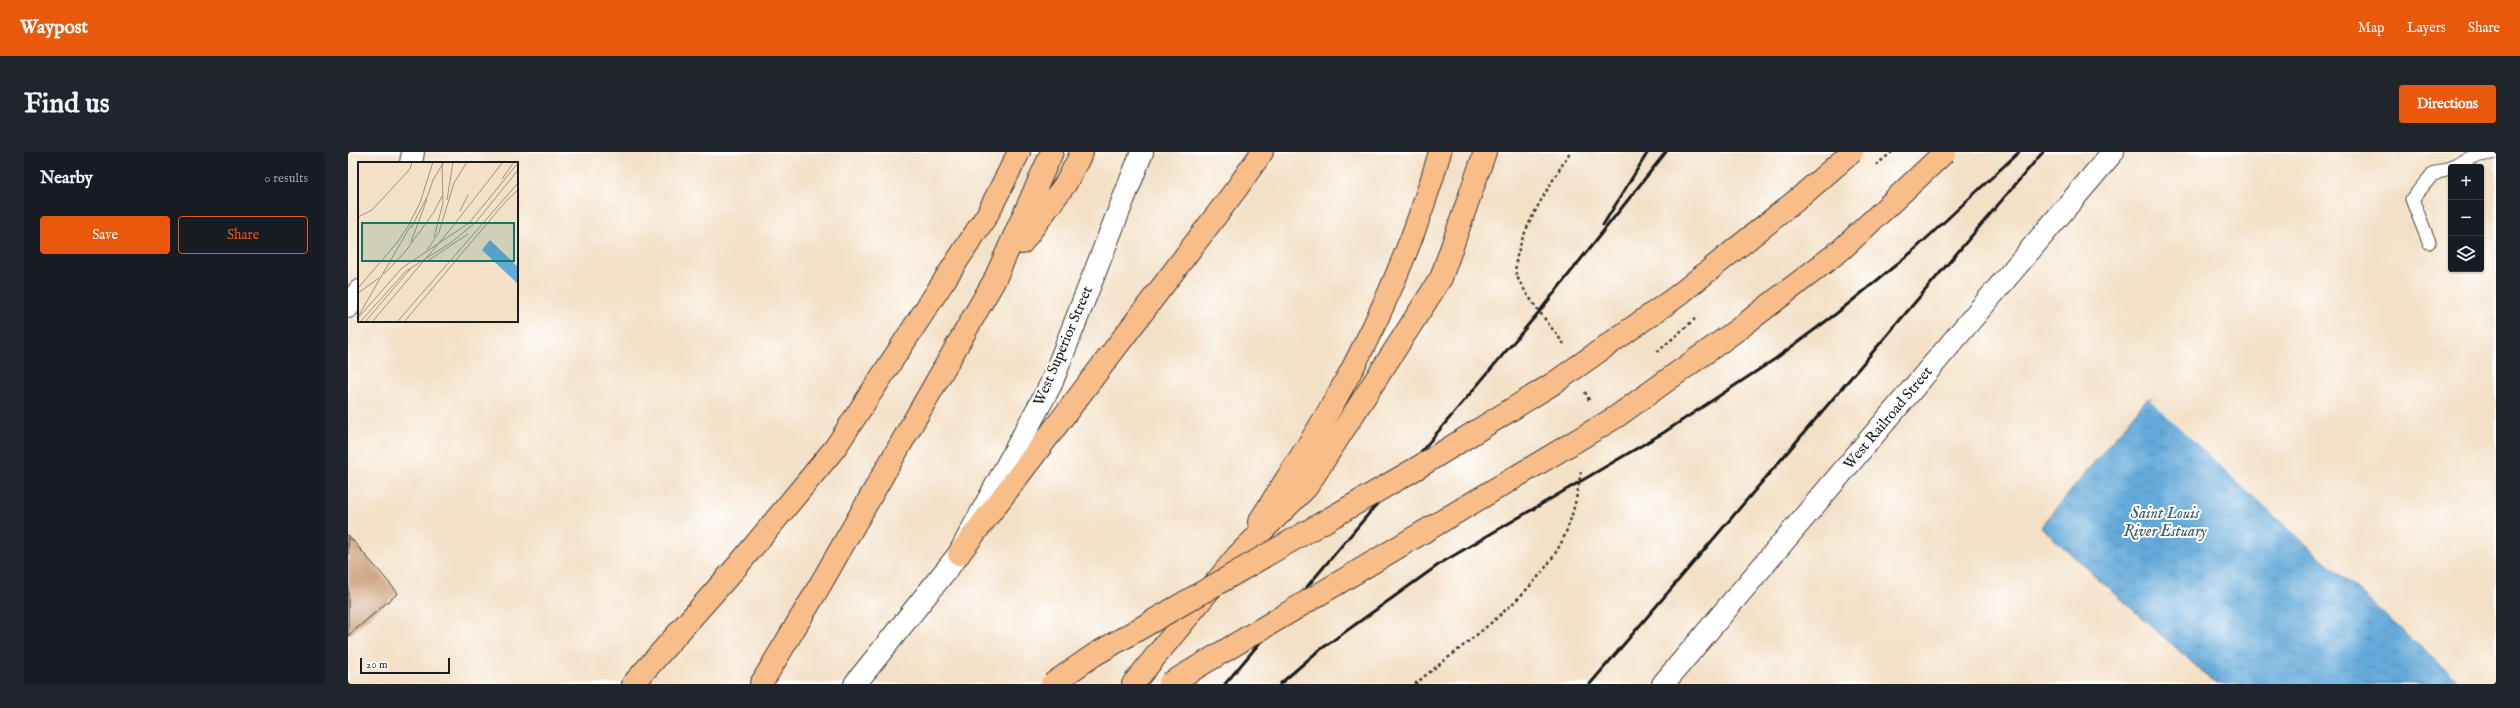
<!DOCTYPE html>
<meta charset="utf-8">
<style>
:root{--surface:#171b24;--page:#20242c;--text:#f1f3f6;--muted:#9ea1a6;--line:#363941;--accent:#ea580c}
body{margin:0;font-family:"IM FELL English",serif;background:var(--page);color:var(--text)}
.controls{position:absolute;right:12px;top:12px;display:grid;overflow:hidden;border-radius:4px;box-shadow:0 1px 3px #0004}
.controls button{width:36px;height:36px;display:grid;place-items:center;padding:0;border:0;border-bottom:1px solid var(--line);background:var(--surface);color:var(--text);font:20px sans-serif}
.scale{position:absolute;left:12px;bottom:10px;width:90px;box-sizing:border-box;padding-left:4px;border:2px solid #1c1c1c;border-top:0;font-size:11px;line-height:14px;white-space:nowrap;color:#1c1c1c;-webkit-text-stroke:3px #fff;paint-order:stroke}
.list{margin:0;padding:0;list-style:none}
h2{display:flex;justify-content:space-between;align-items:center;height:52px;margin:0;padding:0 16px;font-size:17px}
h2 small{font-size:13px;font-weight:400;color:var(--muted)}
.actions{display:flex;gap:8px;padding:12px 16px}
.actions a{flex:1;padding:9px 0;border:1px solid var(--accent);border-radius:4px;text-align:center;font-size:14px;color:var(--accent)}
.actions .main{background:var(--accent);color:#fff}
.icon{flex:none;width:22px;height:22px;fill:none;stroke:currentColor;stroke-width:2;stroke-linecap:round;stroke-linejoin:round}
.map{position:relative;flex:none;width:2148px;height:532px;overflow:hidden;border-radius:4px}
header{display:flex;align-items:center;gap:24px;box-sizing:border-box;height:56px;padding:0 20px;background:var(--accent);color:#fff}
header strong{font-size:19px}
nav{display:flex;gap:22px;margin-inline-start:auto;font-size:14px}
.intro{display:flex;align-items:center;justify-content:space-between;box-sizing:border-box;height:96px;padding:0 24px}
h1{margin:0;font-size:28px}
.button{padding:10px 18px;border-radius:4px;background:var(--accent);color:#fff;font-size:14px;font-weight:700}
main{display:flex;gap:24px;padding:0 24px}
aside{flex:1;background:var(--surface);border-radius:4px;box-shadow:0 1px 3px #0004}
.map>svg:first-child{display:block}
.water{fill:url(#water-ripples);stroke:#40627a}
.pier{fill:#f3e0c6}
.building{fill:#cca27c}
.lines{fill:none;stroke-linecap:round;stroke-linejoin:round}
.service-casing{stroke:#3c3936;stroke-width:15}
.minor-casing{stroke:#3c3936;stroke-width:24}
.tertiary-casing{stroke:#3c3936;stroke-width:24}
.motorway-casing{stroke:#3c3936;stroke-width:24}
.path{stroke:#3c3936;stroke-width:2.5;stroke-dasharray:3 3;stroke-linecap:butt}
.service{stroke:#fff;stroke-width:13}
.minor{stroke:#fff;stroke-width:22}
.tertiary{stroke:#fff;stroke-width:22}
.motorway{stroke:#f8bd88;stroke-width:22}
.rail{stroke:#1c1c1c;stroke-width:3}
.motorway-bridge-casing{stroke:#3c3936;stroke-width:24;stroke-linecap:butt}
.motorway-bridge{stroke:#f8bd88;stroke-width:22}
.labels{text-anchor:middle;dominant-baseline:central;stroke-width:4;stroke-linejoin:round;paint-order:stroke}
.street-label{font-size:15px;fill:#1c1c1c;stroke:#fff}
.water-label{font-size:16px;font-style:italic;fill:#3c5b71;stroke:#fff}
.inset-road{fill:none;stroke:#9d9282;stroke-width:1}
.view{fill:#0f766e;fill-opacity:0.15;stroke:#0f766e;stroke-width:2}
.inset-edge{fill:none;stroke:#1c1c1c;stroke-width:2}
</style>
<header>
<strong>Waypost</strong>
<nav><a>Map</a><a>Layers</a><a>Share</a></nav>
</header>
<div class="intro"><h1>Find us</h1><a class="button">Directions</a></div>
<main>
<aside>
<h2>Nearby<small>0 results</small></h2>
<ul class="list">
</ul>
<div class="actions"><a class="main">Save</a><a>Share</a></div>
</aside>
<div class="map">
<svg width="2148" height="532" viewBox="0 0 2148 532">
<defs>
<pattern id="water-ripples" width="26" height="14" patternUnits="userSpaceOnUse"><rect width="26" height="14" fill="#64a9d9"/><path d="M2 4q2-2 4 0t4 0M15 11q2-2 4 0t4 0" fill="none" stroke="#5289af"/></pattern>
</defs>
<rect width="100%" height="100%" fill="#fff"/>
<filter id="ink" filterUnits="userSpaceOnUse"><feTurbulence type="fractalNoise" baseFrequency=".025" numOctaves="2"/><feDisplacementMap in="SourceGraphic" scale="8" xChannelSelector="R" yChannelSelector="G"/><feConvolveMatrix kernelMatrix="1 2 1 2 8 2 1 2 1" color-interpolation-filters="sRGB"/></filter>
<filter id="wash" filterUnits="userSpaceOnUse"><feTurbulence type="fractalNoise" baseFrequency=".012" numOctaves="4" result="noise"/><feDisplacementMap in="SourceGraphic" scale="16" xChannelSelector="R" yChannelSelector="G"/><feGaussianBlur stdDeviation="0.9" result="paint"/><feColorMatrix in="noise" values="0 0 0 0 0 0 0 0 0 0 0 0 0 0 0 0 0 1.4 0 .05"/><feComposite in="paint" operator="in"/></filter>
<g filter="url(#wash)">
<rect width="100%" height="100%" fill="#f3e0c6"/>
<path class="water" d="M1805,245L1906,346L2114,532H1868L1693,375L1798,248Z"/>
<path class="pier" d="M1806,243L1912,339L1906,346L1802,248Z"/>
<g id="blocks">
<path class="building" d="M0,383L50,441L0,484Z"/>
</g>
</g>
<g filter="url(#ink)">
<use href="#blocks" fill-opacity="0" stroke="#3c3936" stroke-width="1"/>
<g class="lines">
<g class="service-casing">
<path id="service" d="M2081,90L2064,47L2084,23L2127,4L2148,0"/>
</g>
<g class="minor-casing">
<path id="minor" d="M63,11L65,0
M0,155L11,139"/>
</g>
<g class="tertiary-casing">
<path id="tertiary" d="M507,532L611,402L703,232L794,0
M1315,532L1765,0"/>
</g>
<g class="motorway-casing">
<path id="motorway" d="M674,91L718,31L734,0
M911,370C936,330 963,291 986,250C1031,171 1067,87 1092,0
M611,402L889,36L914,0
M285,532L391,412L487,296L639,63L671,0
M413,532L464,447L646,129L704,0
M785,532L890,403L958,336L1093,126L1137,0"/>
</g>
<path class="path" d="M1528,13L1544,0
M1216,192C1206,179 1171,135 1168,121C1163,91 1206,27 1222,0
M1309,200L1347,167
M1237,240L1242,250
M1067,532C1114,493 1189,443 1215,387C1225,365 1230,341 1233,317"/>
<use href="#service" class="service"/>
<use href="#minor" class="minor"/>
<use href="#tertiary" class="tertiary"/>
<use href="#motorway" class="motorway"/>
<path class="rail" d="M1255,73L1300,0
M877,532L1191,160L1318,0
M932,532L969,500L1093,411L1315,281L1427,207L1489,161L1565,99L1671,0
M1242,532L1695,0"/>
<g class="motorway-bridge-casing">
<path id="motorway-bridge" d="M704,532L746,503L1069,316L1206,231L1328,145L1451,46L1504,0
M821,532L1268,265L1389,178L1494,97L1597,0"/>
</g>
<use href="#motorway-bridge" class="motorway-bridge"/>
</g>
</g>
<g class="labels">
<g class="street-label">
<text transform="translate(715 194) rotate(-67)">West Superior Street</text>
<text transform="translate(1540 266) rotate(-50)">West Railroad Street</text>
</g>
<g class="water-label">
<text x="1817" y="362">Saint Louis<tspan x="1817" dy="18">River Estuary</tspan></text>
</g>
</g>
<g transform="translate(10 10)">
<rect width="160" height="160" fill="#f3e0c6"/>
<path d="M132,78L160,105V122L124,88Z" fill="#64a9d9"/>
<path class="inset-road" d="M144,17L156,0M70,33L75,18L86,0M89,38L95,0M102,49L110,33M0,55L14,48L52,7L54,0M53,66L70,33M76,75L85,41L84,0M53,80L69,37M69,88L81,70L96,21L109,0M47,90L76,50L84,34M71,98L110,72M26,112L47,90M0,126L38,82L49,66L62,41L75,0M0,131L21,116M1,153L53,63M0,156L44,106L111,61L160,1M2,160L48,109L94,80L118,60L160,8M7,160L53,106M14,160L91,69L145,0M39,160L160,21M46,160L148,39L160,28"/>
<path class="view" d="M4,61H156V99H4Z"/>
<rect width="160" height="160" class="inset-edge"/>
</g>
</svg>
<div class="controls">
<button>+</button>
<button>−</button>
<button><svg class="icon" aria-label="layers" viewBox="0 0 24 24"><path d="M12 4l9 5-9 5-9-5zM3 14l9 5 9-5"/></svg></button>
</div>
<div class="scale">20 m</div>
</div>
</main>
